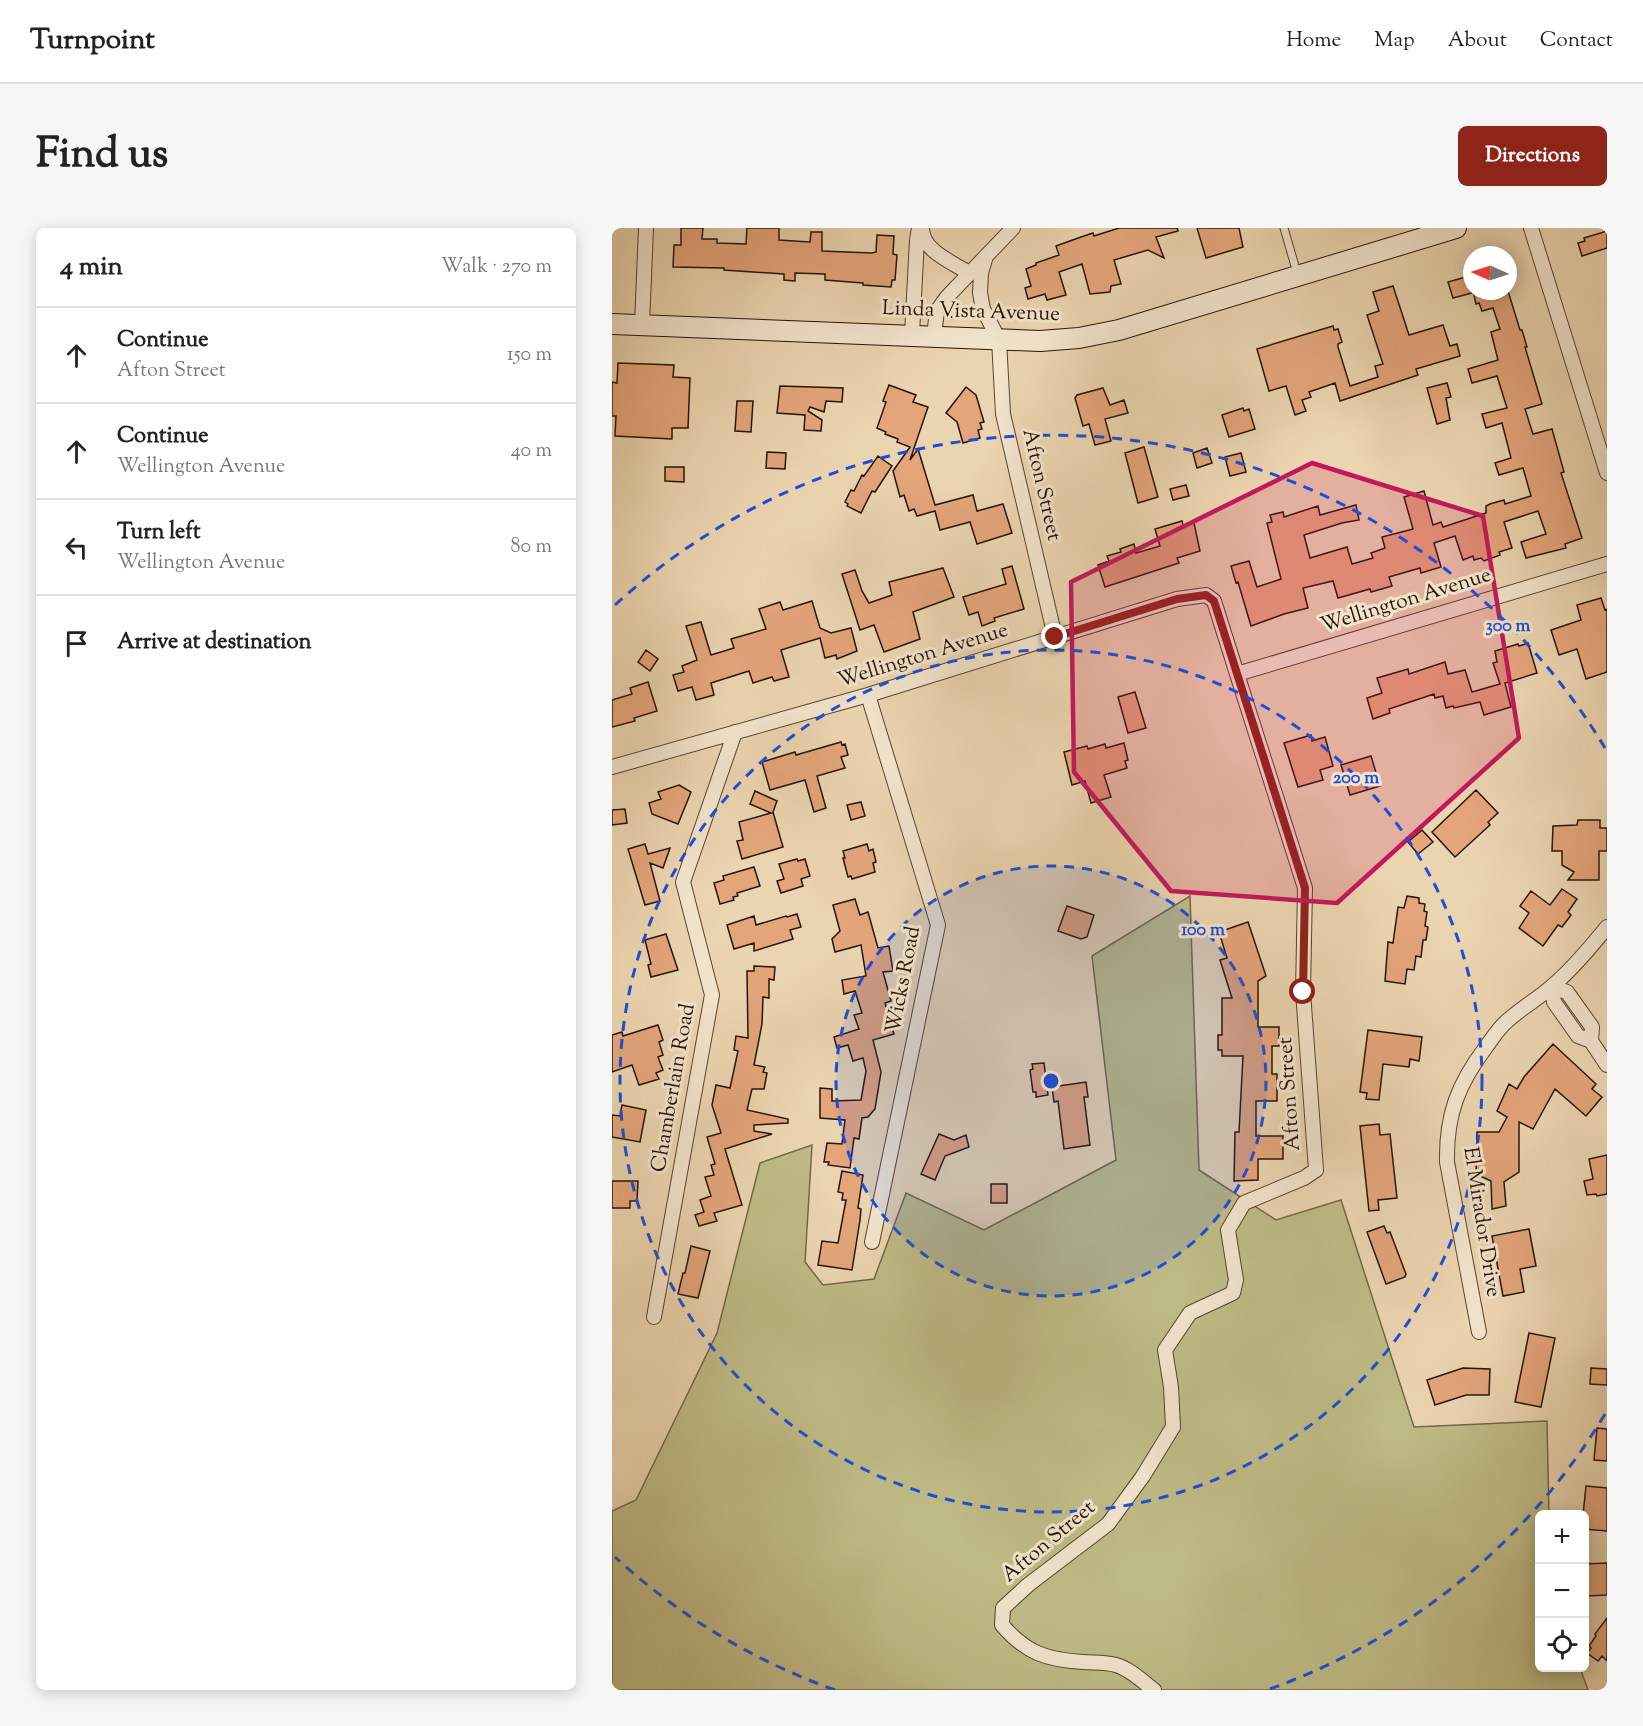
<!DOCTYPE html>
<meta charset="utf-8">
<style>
:root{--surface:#fff;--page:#f6f6f6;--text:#222;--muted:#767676;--line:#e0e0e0;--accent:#8f2418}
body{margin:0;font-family:"Sorts Mill Goudy",serif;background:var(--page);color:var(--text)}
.controls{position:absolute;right:18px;bottom:18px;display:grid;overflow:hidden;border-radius:9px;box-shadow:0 3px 15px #0003}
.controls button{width:54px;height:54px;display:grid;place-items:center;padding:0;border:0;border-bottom:2px solid var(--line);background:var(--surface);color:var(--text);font:30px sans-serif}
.compass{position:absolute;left:851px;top:18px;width:54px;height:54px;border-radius:50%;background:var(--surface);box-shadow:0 3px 15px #0003;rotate:273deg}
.stop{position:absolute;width:18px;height:18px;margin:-14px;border:4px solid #8f2418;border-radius:50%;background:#fff}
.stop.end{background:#8f2418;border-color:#fff;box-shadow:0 2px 6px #0008}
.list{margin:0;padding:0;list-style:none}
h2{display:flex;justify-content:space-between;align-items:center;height:78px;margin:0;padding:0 24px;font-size:26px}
h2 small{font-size:20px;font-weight:400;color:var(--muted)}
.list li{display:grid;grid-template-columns:39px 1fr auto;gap:18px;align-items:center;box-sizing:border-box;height:96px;padding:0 24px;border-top:2px solid var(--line)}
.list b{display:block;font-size:22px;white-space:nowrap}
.list p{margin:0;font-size:20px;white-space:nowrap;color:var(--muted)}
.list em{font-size:20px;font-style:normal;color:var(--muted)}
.icon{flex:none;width:33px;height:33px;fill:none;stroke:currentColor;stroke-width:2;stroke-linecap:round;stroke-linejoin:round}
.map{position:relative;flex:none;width:995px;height:1462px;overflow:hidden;border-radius:9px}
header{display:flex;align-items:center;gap:36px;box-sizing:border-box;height:84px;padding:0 30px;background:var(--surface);border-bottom:2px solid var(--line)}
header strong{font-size:28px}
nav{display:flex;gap:33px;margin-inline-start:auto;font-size:21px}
.intro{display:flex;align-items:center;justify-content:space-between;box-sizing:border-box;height:144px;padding:0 36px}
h1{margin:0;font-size:42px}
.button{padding:15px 27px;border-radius:9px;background:var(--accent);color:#fff;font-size:21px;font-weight:700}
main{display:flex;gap:36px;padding:0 36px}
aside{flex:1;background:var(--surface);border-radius:9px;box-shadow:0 3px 15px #0003}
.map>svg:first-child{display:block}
.green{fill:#bfbb86;stroke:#726847;stroke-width:1.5}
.building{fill:#e4a57b;stroke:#261408;stroke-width:1.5}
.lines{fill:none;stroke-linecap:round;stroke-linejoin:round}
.service-casing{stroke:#574432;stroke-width:9}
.minor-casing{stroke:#574432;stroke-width:16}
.secondary-casing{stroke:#261408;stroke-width:22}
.path{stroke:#261408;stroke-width:2;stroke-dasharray:1.5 3;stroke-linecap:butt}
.service{stroke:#f2e4cc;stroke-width:7}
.minor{stroke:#f2e4cc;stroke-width:14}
.secondary{stroke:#f2e4cc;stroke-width:20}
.route{stroke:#8f2418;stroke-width:8}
.marked{fill:#c2185b;fill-opacity:0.2;stroke:#c2185b;stroke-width:4.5;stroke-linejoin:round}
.ring{fill:none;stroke:#1d4ed8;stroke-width:3;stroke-dasharray:10 8}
.labels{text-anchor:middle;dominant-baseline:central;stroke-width:6;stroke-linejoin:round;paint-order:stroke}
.street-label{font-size:21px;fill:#261408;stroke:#f2e4cc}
.centre{fill:#1d4ed8;stroke:#f2e4cc;stroke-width:3}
.ring-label{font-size:18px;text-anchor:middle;font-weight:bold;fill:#1d4ed8;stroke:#f2e4cc;stroke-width:6;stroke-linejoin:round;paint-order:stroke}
</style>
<header>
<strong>Turnpoint</strong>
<nav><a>Home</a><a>Map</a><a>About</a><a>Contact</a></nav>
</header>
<div class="intro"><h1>Find us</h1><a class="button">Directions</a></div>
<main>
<aside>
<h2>4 min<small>Walk · 270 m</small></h2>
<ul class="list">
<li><svg class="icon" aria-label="ahead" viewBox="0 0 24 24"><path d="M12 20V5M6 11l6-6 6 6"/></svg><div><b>Continue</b><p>Afton Street</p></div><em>150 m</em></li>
<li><svg class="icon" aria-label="ahead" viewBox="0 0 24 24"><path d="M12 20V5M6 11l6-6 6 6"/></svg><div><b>Continue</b><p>Wellington Avenue</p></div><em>40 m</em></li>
<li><svg class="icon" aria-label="left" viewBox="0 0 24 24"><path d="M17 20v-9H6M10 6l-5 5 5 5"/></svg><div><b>Turn left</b><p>Wellington Avenue</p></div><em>80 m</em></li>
<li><svg class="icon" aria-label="arrive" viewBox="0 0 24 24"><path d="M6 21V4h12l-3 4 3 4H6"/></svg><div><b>Arrive at destination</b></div></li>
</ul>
</aside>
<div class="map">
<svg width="995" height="1462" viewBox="0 0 995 1462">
<rect width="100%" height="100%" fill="#ebd5b0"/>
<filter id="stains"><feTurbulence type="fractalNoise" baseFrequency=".00333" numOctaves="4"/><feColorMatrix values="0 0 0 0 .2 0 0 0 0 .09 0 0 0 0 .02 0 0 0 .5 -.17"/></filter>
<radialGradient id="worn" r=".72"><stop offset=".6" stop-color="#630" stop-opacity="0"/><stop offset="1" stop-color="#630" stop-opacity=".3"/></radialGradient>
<path class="green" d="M578,668L587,942L664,992L729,972L802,1199L935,1193L937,1286H927V1440H968L976,1462H0V1283L24,1272L105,1105L148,935L200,917L193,1034L211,1057L262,1051L294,965L372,1002L504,932L480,728Z"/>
<path class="building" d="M69,0H91L90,11H105V15L134,16L135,0H167V12L198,14L199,4H210V23L260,25L264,24L265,7L282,8L281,26L285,27L283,52H280L279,59L251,57V55L213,52V46L183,45V53L172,52V46L112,42V40L61,39L62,17H69Z
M507,0H565L566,3L544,9L552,30L536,22L502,32L509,56L499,58L498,64L478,66L470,36L447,44L454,67L435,72L433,66L416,71L413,60L419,58L414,41L424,37V35L447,27L444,18L469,9L481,5L482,8Z
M585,0H627L631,19L594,30Z
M995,3V20L970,28L966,15L973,13L972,10Z
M857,48H860V65L841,70L836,54Z
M781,58L797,107L831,97L838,118L845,116L848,128L804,141L806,147L728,173L723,155L697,164L699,169L690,172L694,183L683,187L674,158L657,163L645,121L721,98L722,102L726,101L730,114L726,116V119L738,158L766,149L763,138L771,136L755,87L767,83L761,64Z
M861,63H896L908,102H910L915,119H913L930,176L913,181L921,206L940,201L952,244L949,245L970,310L953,316L954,320L914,330L909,314L934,306L926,283L892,294L900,320L887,324L888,327L872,333L869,330L862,332L861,328L851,332L843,308L822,315L829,339L809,345L808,340L777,349L780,358L759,364L758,361L726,370L721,353L691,360L696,380L672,386L639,398L626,354L624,355L619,338L637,333L645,359L669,351L655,295L660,294L658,287L671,284L672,289L706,278L708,287L744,277L747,292L730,295L692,307L698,330L735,319L740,336L761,330L759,325L773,320L770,309L801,301L792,269L812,263L821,297L829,294L831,299L874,285V278L878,276L892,272L893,276L919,268L911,240L887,247L883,235L899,230L890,195L874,200L870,186L895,180L885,148L860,155L856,141L886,132L879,104L888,101L881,80L870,83L867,75L864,76Z
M6,135L62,137L61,149L78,150L76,200H60V211L3,208L4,188H0V154L5,155Z
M835,155L839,169L834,170L838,192L825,196L815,160Z
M277,157L304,167L301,174L316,179L298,232L306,221L323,277L361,267L365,283L391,276L400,305L365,316L358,294L328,302L323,283L305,288L302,281L297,283L292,267L288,269L281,243L298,219L285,214L286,211L273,206L274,204L265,200L274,174L271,173Z
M168,158L231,160L230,174L214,173L212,184L198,179L196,183L210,192L209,203L192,202L193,187L165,185Z
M354,159L364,167L372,194L368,195L370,201L366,202L368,210L351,215L345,194L334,185Z
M491,160L498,177L512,172L516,185L493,191L499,213L483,217L477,196L471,198L463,170L465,167Z
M125,173H141L139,204L123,203Z
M631,180L632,183L637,181L643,201L617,209L610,187Z
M532,219L546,269L526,275L513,225Z
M595,220L600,235L585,240L581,225Z
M155,224L174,225L173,241L154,240Z
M629,225L634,244L618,248L613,229Z
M266,228L280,238L263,264L260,263L249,285L235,278L236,276L233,274L239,262L242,263L250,247L252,248Z
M53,239H72V254L53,253Z
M574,257L577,268L561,272L558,261Z
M570,293L571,297L582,295L588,323L565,330L567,335L493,359L486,337L497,333L495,328L509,324L508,321L522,316L524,325L548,318L543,301Z
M400,338L412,381L382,390L383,393L370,398L366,384L357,387L351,369L394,356L390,341Z
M331,340L342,369L301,384L308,411L272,424L262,397L248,402L230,346L243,342L250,363L257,375L280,367L277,354Z
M989,370L993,382L995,381V444L974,451L965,421L947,427L939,402L969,392L965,377Z
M200,373L208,400L219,405L239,400L245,423L225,431L224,427L213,430L208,410L169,422L177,449L162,453L160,449L141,455L137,443L99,455L102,467L84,472L80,459L66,463L61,447L72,444L70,438L85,432L74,398L89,394L99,427L122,420L119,411L154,401L147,381L168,374L171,382Z
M916,415L925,445L893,455L899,479L872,487L868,474L842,480L841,478L834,480L831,468L823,470L822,466L777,481L778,485L761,491L755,470L770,465L765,450L796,441L797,446L833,434L836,446L853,442L860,464L888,456L881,435L885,434L883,423L906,416L907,418Z
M34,422L46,431L38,443L26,434Z
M36,454L45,483L22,490L23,493L0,499V472L20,466L18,460Z
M523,464L534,500L516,505L506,469Z
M699,507L700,513L713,509L721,538L708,542L711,552L686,559L672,515Z
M229,514L230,517L233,516L236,527L229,529L233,540L205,548L214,580L202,584L193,552L158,562L150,534L183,524L184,527Z
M512,515L516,532L513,533L515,540L492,547L499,569L479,575L473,553L460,557L452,524L475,518L476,521L493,516L494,520Z
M759,528L768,558L738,567L729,537Z
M67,557L79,564L66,596L40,586L37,575L49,571L46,564Z
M864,562L886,585L876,594L878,597L843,629L820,604Z
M143,563L165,573L161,584L171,619L130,631L125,613L131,612L127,594L159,585L138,576Z
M249,574L253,588L239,592L235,577Z
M13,581L15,595L0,597V582Z
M966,592H988V600H995V623H987V652H956L962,644L950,637V623H940L941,598L965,597Z
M810,602L821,614L806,626L796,614Z
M33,616L36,626L58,620L51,640L38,635L48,673L33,677L16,621Z
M255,616L257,623L261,621L264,634L261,635L263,644L240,651L239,648L236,649L231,630H233L231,623Z
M185,631L186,633L193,631L198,648L189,651L191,658L169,665L165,653L172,651L167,636Z
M142,639L148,658L125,665L126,668L121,669L122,672L108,676L102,655L112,652L111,648Z
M950,661L965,671L956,684L959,687L950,699L946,697L931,718L907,700L917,685L908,678L919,663L938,677Z
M795,668L807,670V675L813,676L812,683L815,684L813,698L816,699L814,712H811L809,729L804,728L802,742L795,741L793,756L773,753L776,714L781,715L786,679L792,680Z
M243,671L248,687L256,684L266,720L277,718L281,743L271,744L279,773L273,775L282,806L261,812L269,844L263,881L256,889L250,890L247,911L242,910L238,940L216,937L217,934H212L215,915L230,916L233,892L208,890V860L220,861V873L249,872L254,843L251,830L241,833L236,817L225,820L222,809L247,801L242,787L250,785L243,763L232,766L230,752L254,748L249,717L223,724L220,711L228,703L221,677Z
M455,678L482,687L475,709L469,711L446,703Z
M185,686L189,699L178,702L181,711L142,723V715L122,721L115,697L142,688L144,697L174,688L175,689Z
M636,694L654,748L646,753V799H667V818H660V846H665V873H644V908H671V931H646V952L622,953L623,904H627L631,828H610V822H606V807H610V770H620L608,732L615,730L607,704Z
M54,706L66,742L39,749L36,737L39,736L33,712Z
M142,738L163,739L162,752L157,751V770L151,769L150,796L142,837L153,839L151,844L155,845L152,861H140L135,882L176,891V895L142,897V903L160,906L113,921L130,977L102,985L105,993L87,998L83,987L92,984L88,972L99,968L93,949L102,947L99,937L103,936L95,909L109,905L100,877L104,857L118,860L126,823L122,822L124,808L136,810L135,743H142Z
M46,797L51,812L47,814L51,827L46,829L51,842L44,845L47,851L27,857L20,837L0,844V807L10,804L11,808Z
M756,802L810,809L807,833L798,831L797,839L771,836L767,872L754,871L755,865L748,864Z
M941,816L984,856L980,861L990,869L974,888L943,861L921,901L907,894V944L892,954L894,978L880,981L879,953L864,946L865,904H887L895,889L885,883L897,856L905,861L912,849Z
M432,835L436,867L424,869V864H421L418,842L421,841L420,836Z
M474,854L476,869H472L478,917L452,921L446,873L442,874L440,859Z
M10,877L34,882L28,914L0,909V887L8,888Z
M767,896L768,907L778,906L785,970L766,972L767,982L757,983L748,898Z
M327,906L342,912L354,907L357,919L333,928L323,952L309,946Z
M995,927V966L985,968L984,966L975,967L972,953L981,951L977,931Z
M230,943L251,947L246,980L249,981L248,992L240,1042L206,1037L210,1013L226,1015L234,972H230L231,965L226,964Z
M0,953H26L25,973H18V980H0Z
M379,956H395V975H379Z
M772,998L775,1005L778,1004L794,1046L793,1049L774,1056L755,1004Z
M917,1001L924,1038L908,1041L912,1064L891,1068L880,1008Z
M79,1018L98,1023L86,1070L66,1066L71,1045H73Z
M917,1105L943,1110L929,1179L903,1174Z
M851,1140L878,1141L877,1167H854L823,1177L815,1152Z
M979,1140L995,1141V1157L978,1156Z
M985,1200L995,1201V1233L982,1232Z
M974,1258L995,1260V1303L972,1301L971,1287Z
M995,1335V1367L974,1368L973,1336Z
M995,1390V1433L990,1428L986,1433L975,1425L979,1420L977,1418L984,1408L983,1406Z"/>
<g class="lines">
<g class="service-casing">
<path id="service" d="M672,0L685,45"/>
</g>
<g class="minor-casing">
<path id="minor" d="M310,0C310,23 340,34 357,45
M919,0L995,245
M374,28L369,45L368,65L371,81L387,112L391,186L443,409
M30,97L34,0
M300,106L305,12L307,0
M322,108L325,83L335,69L401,0
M256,467L326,697L260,1014
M0,539L256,467L565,371L594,367L602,373L625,446L995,336
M979,813L980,799L955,764L940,759L942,774L966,808L979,813L995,837
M42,1089L100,767L71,654L123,504
M867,1104L835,934C834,887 846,856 874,819C880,811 886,801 894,794C908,781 924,772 938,760C959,743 978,720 995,699
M542,1462C530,1453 518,1441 504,1437C493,1434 482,1435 471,1434C435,1432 414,1425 390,1397L391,1380L416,1357L496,1296L531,1248L561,1199L559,1159L553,1122L578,1085L621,1065L624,1052L616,1002L632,975L692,950L704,942L691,764L693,660L625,446"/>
</g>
<g class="secondary-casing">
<path id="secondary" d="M0,96L428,113L467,110L507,102L844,0"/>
</g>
<path class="path" d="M339,89L359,90"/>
<use href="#service" class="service"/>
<use href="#minor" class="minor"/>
<use href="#secondary" class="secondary"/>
</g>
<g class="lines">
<path class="route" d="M443,409L565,371L594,367L602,373L693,660L691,764"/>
</g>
<path class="marked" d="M700,235L871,288L907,510L725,675L559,663L462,544L459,354Z"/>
<circle cx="439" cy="853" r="215" fill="#1d4ed8" fill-opacity=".12"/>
<g class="ring">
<circle cx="439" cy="853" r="215"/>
<circle cx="439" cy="853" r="431"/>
<path d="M993 1186A646 646 0 0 1 655 1462M223 1462A646 646 0 0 1 3 1329M3 377A646 646 0 0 1 993 520"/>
</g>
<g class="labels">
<g class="street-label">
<text transform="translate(359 84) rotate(2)">Linda Vista Avenue</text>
<text transform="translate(429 257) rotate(77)">Afton Street</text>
<text transform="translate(794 373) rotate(-17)">Wellington Avenue</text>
<text transform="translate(311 428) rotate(-17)">Wellington Avenue</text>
<text transform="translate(292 752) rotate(-79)">Wicks Road</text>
<text transform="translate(62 860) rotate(-80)">Chamberlain Road</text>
<text transform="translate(678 866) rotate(-94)">Afton Street</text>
<text transform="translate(869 994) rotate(81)">El Mirador Drive</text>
<text transform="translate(437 1314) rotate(-40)">Afton Street</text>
</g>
</g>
<circle cx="439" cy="853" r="9" class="centre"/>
<g class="ring-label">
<text x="896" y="403">300 m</text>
<text x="744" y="555">200 m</text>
<text x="591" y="707">100 m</text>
</g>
<rect width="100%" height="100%" filter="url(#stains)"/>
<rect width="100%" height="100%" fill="url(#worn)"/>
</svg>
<div class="controls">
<button>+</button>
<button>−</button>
<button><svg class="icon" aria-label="locate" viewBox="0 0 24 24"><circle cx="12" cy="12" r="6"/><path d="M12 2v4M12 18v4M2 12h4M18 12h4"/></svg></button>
</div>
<svg class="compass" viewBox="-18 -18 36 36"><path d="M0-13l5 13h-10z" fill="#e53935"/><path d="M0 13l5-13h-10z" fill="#767676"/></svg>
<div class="stop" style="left:691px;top:764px"></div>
<div class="stop end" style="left:443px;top:409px"></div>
</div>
</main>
